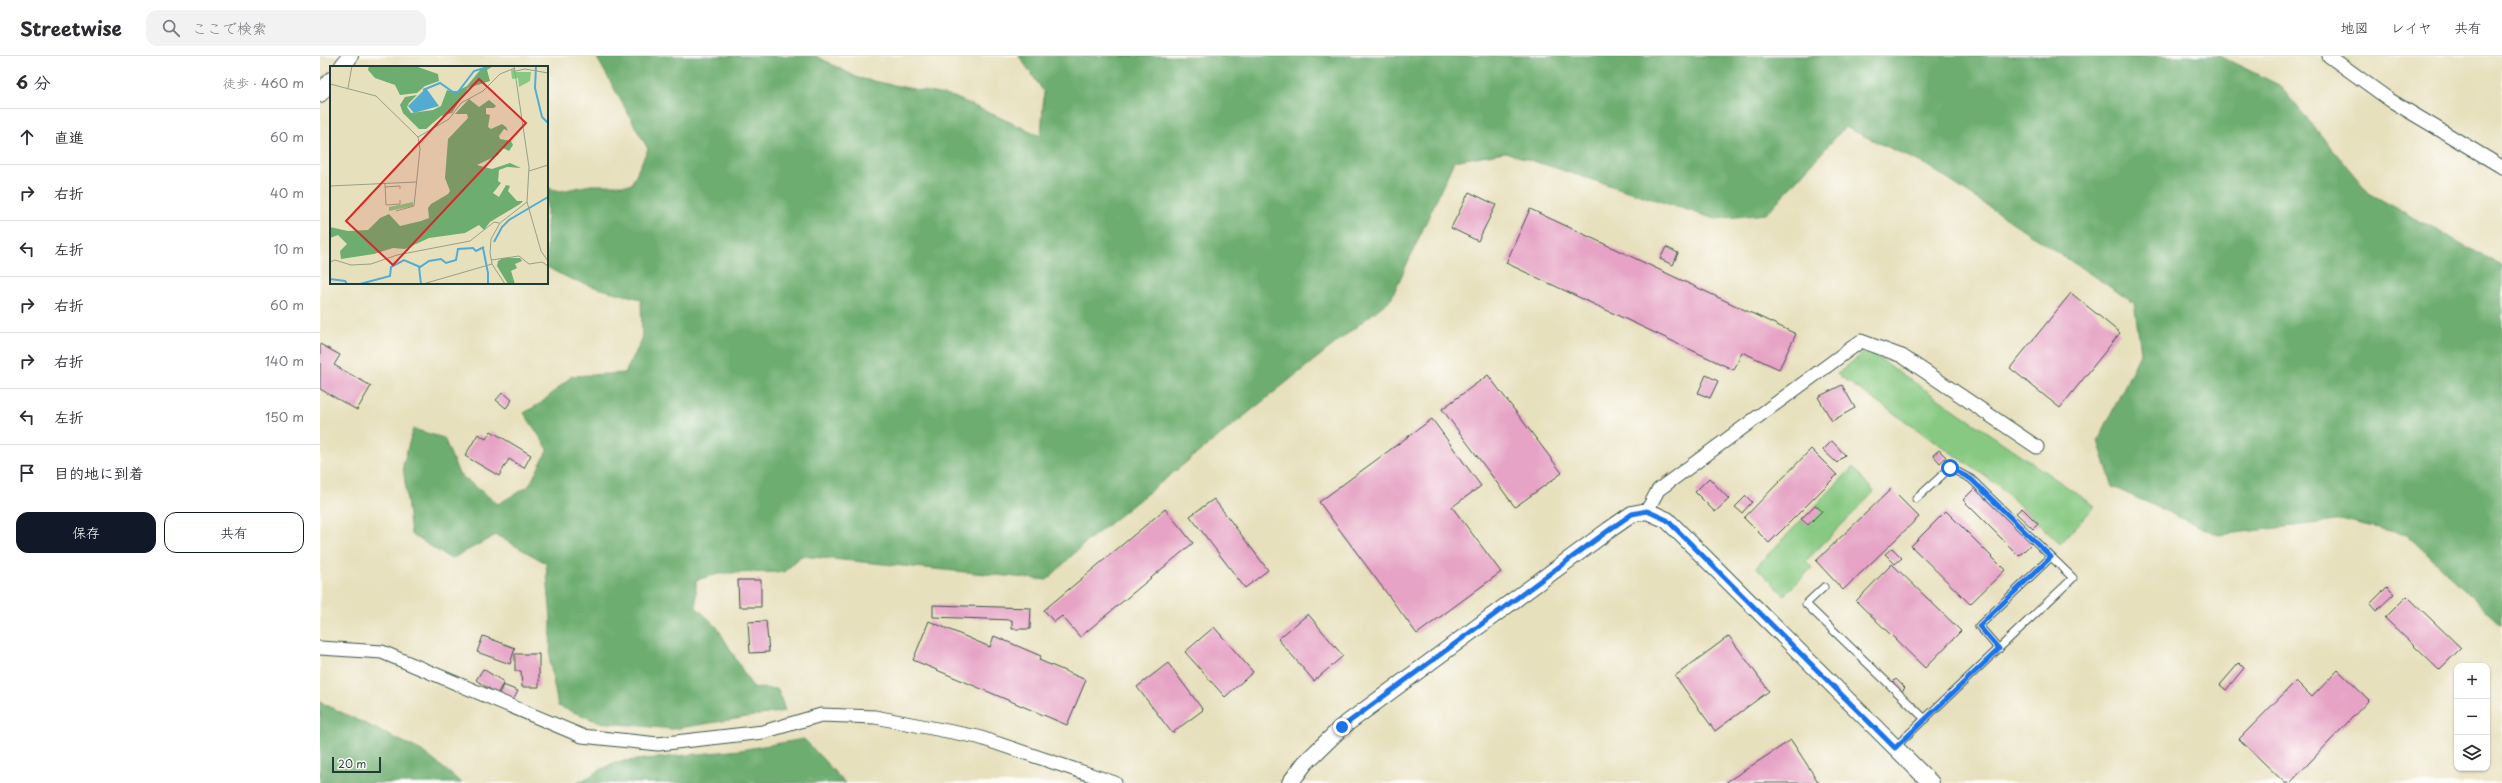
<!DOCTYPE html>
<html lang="ja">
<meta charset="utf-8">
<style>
:root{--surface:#fff;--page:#f2f2f3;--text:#2b2b33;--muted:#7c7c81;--line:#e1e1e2;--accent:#111827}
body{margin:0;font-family:"Playpen Sans","Klee One",sans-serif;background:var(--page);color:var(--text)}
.controls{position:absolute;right:12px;bottom:12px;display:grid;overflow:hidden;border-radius:8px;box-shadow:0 1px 3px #0004}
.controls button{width:36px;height:36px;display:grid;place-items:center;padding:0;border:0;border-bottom:1px solid var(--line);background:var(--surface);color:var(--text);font:20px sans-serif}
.scale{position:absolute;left:12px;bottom:10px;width:49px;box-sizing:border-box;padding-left:4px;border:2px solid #1f3d34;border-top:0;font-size:11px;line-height:14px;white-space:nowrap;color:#1f3d34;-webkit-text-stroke:3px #fdfcf7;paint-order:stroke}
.stop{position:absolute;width:12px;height:12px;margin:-9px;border:3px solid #1a73e8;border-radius:50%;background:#fff}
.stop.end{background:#1a73e8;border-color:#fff;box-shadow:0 1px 4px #0008}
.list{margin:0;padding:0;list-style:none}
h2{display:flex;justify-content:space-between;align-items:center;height:52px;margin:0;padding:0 16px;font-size:17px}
h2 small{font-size:13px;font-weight:400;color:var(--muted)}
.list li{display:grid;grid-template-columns:26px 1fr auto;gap:12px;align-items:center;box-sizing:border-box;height:56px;padding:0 16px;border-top:1px solid var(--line)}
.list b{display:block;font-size:15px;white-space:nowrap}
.list em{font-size:13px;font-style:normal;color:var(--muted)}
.actions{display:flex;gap:8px;padding:12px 16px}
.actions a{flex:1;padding:9px 0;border:1px solid var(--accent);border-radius:12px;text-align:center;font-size:14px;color:var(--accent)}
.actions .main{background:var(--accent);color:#fff}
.icon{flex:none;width:22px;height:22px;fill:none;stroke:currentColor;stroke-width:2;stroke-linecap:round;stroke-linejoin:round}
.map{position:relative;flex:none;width:2182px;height:727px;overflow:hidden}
header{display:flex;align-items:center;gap:24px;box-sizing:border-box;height:56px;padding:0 20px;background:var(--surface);border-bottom:1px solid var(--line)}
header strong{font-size:19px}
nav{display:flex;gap:22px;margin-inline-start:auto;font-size:14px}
.search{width:280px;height:36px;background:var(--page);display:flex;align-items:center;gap:10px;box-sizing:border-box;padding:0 14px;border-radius:12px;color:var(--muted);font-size:15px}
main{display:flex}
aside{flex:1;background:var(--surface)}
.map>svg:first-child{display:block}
.green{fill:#87c982;stroke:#53835b}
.forest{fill:#6dad70;stroke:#467552}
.building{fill:#e6a3c5}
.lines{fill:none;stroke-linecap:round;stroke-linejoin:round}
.service-casing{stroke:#3d5549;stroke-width:9}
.minor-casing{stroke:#3d5549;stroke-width:15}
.tertiary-casing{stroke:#3d5549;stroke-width:18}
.service{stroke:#fff;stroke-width:7}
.minor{stroke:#fff;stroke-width:13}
.tertiary{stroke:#fff;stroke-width:16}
.route{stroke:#1a73e8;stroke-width:5}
.inset-river{fill:none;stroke:#53acd0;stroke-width:2}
.inset-road{fill:none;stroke:#979f86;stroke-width:1}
.view{fill:#d62828;fill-opacity:0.15;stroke:#d62828;stroke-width:2}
.inset-edge{fill:none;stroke:#1f3d34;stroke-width:2}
</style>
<header>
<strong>Streetwise</strong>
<div class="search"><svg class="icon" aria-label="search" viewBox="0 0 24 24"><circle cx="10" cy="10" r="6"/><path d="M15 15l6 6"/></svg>ここで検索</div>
<nav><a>地図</a><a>レイヤ</a><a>共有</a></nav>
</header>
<main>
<aside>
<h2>6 分<small>徒歩 · 460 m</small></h2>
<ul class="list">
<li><svg class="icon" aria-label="ahead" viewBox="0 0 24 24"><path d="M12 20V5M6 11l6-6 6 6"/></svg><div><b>直進</b></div><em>60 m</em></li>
<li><svg class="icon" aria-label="right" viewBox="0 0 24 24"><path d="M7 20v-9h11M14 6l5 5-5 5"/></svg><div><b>右折</b></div><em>40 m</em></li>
<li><svg class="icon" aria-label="left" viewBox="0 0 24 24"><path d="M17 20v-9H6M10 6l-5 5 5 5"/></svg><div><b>左折</b></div><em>10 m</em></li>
<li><svg class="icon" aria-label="right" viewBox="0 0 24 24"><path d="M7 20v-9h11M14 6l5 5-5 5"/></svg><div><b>右折</b></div><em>60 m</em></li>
<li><svg class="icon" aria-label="right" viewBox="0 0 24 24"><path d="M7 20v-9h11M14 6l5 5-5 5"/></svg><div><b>右折</b></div><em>140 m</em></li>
<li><svg class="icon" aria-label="left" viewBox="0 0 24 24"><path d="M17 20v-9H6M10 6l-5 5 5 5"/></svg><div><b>左折</b></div><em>150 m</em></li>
<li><svg class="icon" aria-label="arrive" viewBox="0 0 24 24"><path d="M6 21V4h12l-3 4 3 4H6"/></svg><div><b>目的地に到着</b></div></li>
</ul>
<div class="actions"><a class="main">保存</a><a>共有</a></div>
</aside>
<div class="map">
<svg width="2182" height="727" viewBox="0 0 2182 727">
<rect width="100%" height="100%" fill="#fdfcf7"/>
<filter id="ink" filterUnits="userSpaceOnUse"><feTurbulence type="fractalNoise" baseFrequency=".025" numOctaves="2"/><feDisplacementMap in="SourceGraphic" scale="8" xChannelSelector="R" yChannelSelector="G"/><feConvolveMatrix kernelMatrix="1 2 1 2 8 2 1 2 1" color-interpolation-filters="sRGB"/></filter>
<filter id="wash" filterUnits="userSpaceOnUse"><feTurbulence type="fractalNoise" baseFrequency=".012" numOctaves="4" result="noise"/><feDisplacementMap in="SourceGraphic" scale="16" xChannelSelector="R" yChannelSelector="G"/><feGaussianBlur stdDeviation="0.9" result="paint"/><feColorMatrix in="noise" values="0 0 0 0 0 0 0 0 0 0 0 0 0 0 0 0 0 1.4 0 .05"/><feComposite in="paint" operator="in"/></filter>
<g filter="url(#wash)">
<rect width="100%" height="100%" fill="#e7e0bd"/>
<path class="green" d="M1547,294L1775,450L1740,488L1678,429L1517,318Z
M1533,411L1554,436L1486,505L1492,512L1464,539L1436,511Z"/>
<path class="forest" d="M276,0H496L538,22L634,41L721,80L724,36L699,0H1900L1959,29L2049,137L2182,210V569L2087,479L2024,464L1898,479L1793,431L1778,385L1821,296L1814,247L1606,109L1525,71L1446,158L1395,163L1185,96L1134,105L1071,243L765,487L727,524L481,500L465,516L402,517L376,524V551L397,571L433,632L458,633L465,655L353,673L279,666L238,650L230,607L231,563L226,507L176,479L131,503L91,478L83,409L93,373L124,382L139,418L178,448L209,430L228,393L204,357L221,347L252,320L305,317L322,284L321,243C289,235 255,228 227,211V132L241,135L271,129H311L328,93Z
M0,646L102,695L142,727H0Z
M484,683L525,727H257L295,706L420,694Z"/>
<g id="blocks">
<path class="building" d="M1149,136L1176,149L1158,185L1131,172Z
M1210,153L1476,278L1459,313L1422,296L1414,314L1186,207Z
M1346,191L1358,197L1353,209L1340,203Z
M1751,237L1800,277L1740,352L1690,312Z
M0,288L20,299L14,309L51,330L37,354L0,333Z
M1168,319L1242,417L1195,451L1122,353Z
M1386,319L1398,325L1390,342L1378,337Z
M1522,329L1535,352L1512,365L1498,341Z
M183,336L192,344L186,352L176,344Z
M1112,363L1161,430L1132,451L1181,516L1097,578L999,446Z
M171,375L211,399L204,412L189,403L179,420L145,400L158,378L166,383Z
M1512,385L1525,399L1517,407L1503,394Z
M1491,393L1517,419L1449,487L1424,462Z
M1619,394L1626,401L1620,407L1613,399Z
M1389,422L1409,443L1395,456L1375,436Z
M1656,431L1712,487L1699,500L1643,444Z
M1571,433L1599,461L1523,534L1496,505Z
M1426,440L1432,446L1422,457L1415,451Z
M894,443L948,514L925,532L870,460Z
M1495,449L1502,455L1488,469L1481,463Z
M1702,452L1718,468L1713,473L1696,457Z
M845,453L873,487L760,581L742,560L734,566L724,554Z
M1626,455L1685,514L1650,548L1591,490Z
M1572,492L1582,502L1575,508L1565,498Z
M1572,508L1641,575L1605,612L1536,545Z
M418,524H441V551H419Z
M2067,531L2074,538L2056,555L2050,548Z
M2087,540L2141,592L2119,614L2065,562Z
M613,549L711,552L710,573H692V564L613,561Z
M988,558L1023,600L994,625L958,583Z
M446,565L449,596L430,597L428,566Z
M609,565L670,591L674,580L721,600L719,604L766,624L747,669L593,604Z
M894,571L933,616L905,641L865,596Z
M163,580L195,592L190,608L157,596Z
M1409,580L1449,635L1395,675L1355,620Z
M195,598H219V631H202L201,615H195Z
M848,607L883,654L852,677L817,631Z
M1919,607L1924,612L1906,634L1900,629Z
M163,613L184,626L177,638L156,624Z
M2018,614L2049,644L1970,727H1965L1919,683L1976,625L1992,641Z
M1576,623L1585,632L1579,638L1570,629Z
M183,629L198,635L192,647L178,640Z
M1471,684L1499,727H1405Z"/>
</g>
</g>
<g filter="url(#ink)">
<use href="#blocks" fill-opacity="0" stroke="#3d5549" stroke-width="1"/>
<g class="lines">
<g class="service-casing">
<path id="service" d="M1504,531L1486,548L1605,663
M1679,593L1659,570L1731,501
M1575,691L1753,522L1651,423L1630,412L1596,443"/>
</g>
<g class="minor-casing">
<path id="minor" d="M2009,0L2070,44L2182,111
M1327,455L1338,434L1541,285L1582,300L1717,391
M0,592L62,596L262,680L338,688L443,676L501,659L555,661L658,681L795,727"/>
</g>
<g class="tertiary-casing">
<path id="tertiary" d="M22,11L30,0
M0,38L11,24
M970,727L985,707L1022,671L1289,474L1312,458L1327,455L1347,464L1611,727"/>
</g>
<use href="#service" class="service"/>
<use href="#minor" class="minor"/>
<use href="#tertiary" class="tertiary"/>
</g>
</g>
<g class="lines" filter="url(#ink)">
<path class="route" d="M1022,671L1289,474L1312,458L1327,455L1347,464L1575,692L1679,593L1659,570L1731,501L1651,423L1630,412"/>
</g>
<g transform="translate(10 10)">
<rect width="218" height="218" fill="#e7e0bd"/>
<path d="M185,3L186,6H201L200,15L189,21L188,12L182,13L181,4ZM83,136V140L59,145V141Z" fill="#87c982"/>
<path d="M39,0H85L108,8L109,15L95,20L87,27L70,29L65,19L45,12L38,4ZM163,0L157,4L160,15L138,22L122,47L111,50L96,63H89L73,47L70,39L75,31L87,29L79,37L77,41L81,47L103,44L111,40L117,24L125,26L137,20L151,3ZM139,33L149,41L159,34L164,38L166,40L164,42H156V48L160,49L158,61L161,63L172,58L176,61L178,65L174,63L169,70L170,73L181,75L183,79L179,85L173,82L168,89L147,99L162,103L180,97L191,102L177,101L169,104L168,115L171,117L163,127L169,131L176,119L180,120L178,125L187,135H193L190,138L160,156L154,164L149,159L135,167L99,172L75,183L63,182L44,188L11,193L10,185L17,178L8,169L0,172V161L18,165L38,164L50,152L59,148L70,160L91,155L99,152L98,142L101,138L118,128L120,125L115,112L118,73L138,52L137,48H125ZM173,192H190L192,195L185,198L187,202L181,205L185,218H178L167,200L168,195Z" fill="#6dad70"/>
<path d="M96,22L109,40L84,47L78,40Z" fill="#53acd0"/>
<path class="inset-river" d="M206,0L205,22L212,51L218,57M93,24L110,17L123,26H128L144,5L161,0M164,176L172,161L179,154L218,131M153,182L158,207V218M89,201L91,218M0,213L15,215L17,218M30,218L60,210L61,201L74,194L90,201L99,195L111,193L116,197L126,194L128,183L143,182L146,185L154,181"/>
<path class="inset-road" d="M186,5L195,3L218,7M0,18L46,30L88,71L90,83L84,140L66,145M18,22L22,0M88,71L119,53L131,37L153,25L170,8L185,2M199,105L218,99M55,118L56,139L70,138V134M0,120L86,116M55,121L70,120V123M197,136L211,185L218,195M161,194L189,190L199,198L212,196L218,200M0,196L5,194L21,199L41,198L67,189L140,175L164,156L169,157M93,218L162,198M175,218L162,198L160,187L161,173L170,157L197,136L199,101L184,0"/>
<path class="view" d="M149,13L196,57L63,199L16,155Z"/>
<rect width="218" height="218" class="inset-edge"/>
</g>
</svg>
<div class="controls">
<button>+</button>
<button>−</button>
<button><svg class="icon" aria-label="layers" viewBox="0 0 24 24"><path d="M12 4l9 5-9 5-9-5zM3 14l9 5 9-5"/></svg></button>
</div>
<div class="scale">20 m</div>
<div class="stop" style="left:1630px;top:412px"></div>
<div class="stop end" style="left:1022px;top:671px"></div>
</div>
</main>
